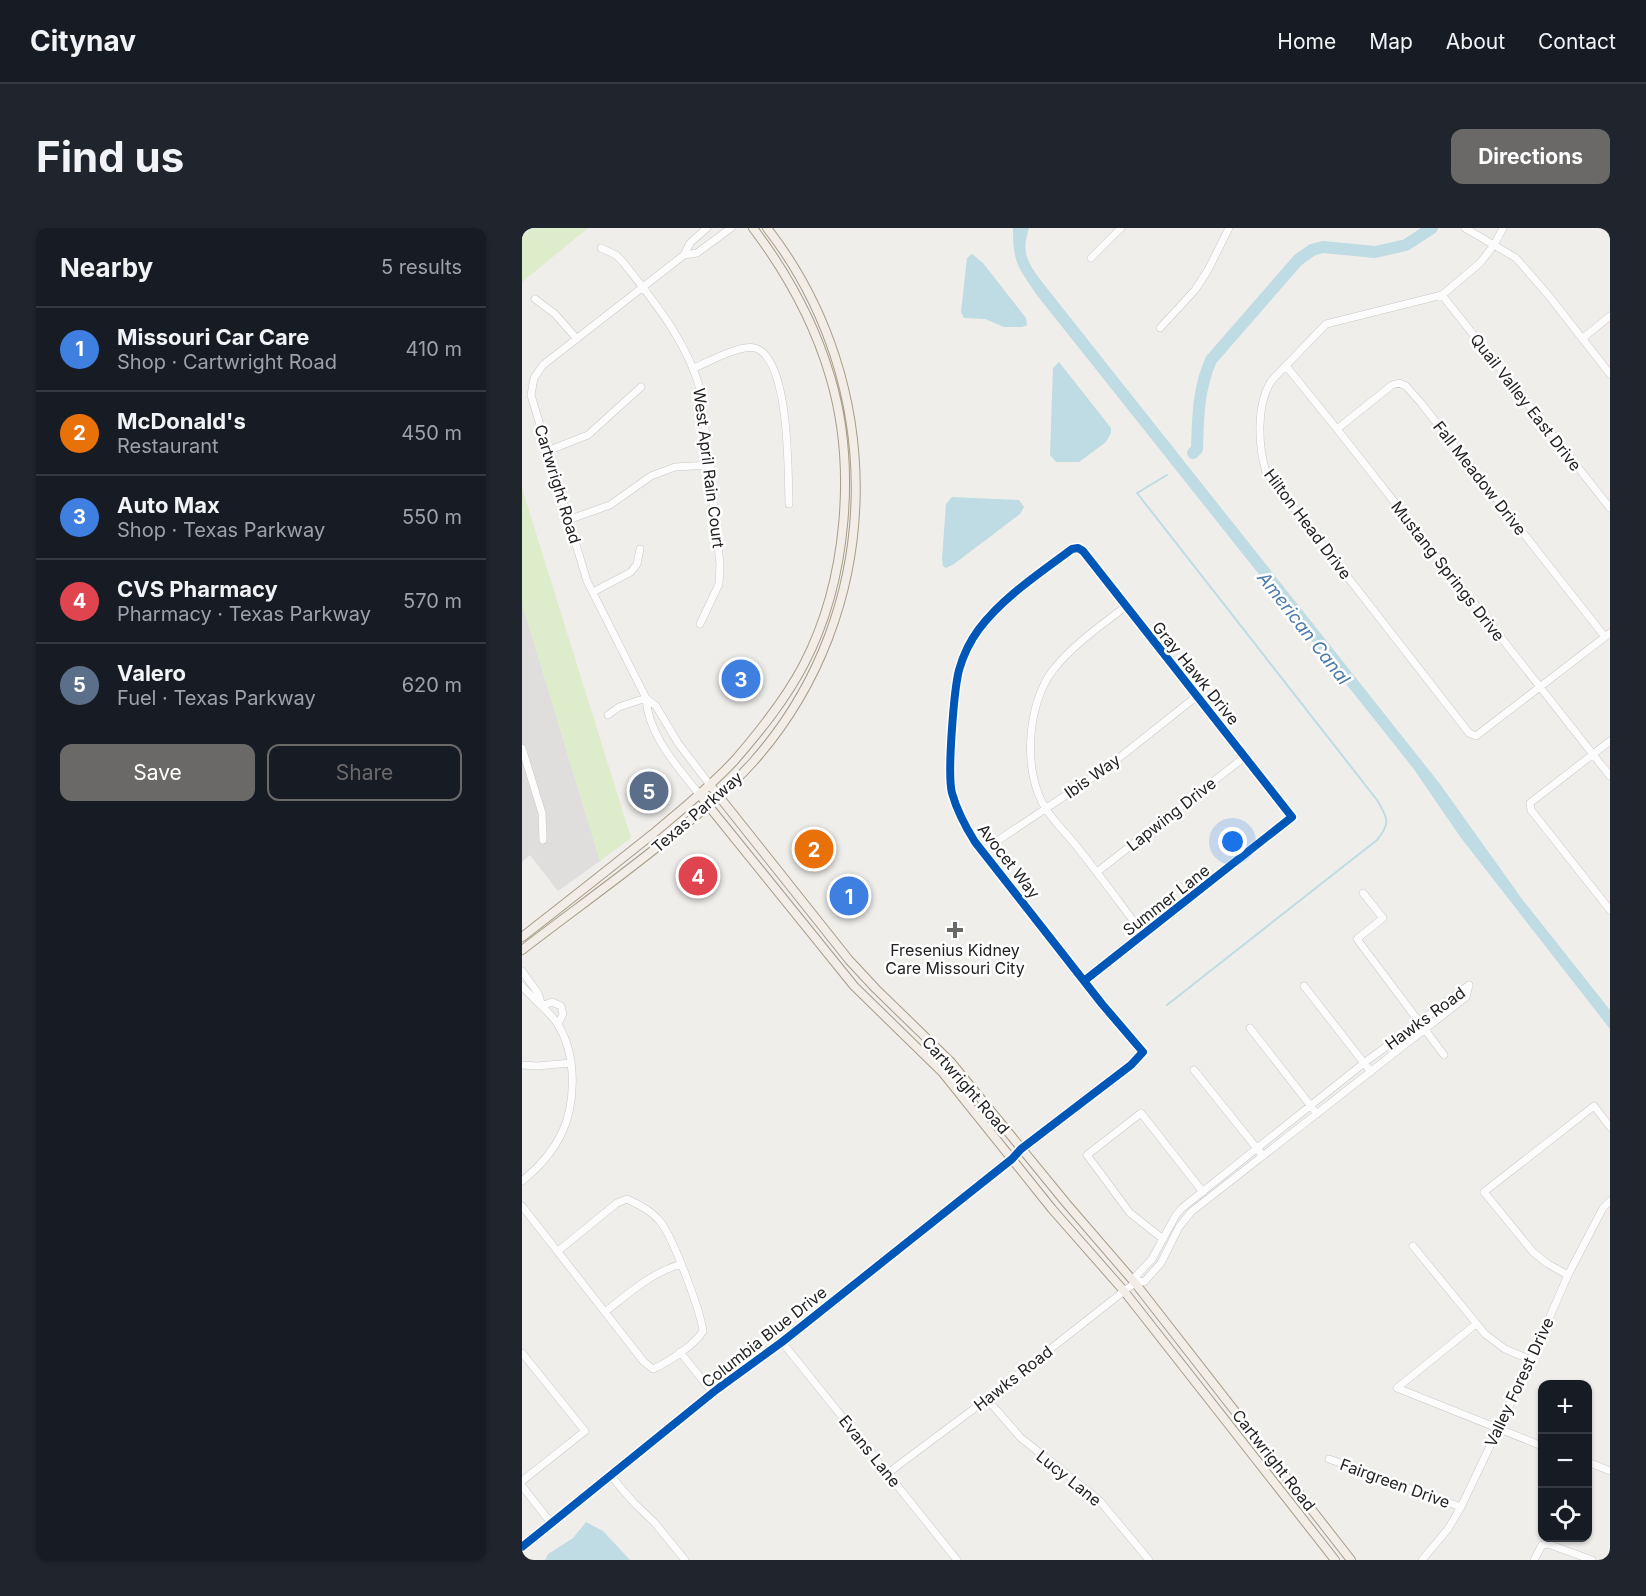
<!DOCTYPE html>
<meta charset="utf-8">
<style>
:root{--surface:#171b24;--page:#20242c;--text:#f1f3f6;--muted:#9ea1a6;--line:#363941;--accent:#6a6968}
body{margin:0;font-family:Inter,sans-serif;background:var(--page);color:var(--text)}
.controls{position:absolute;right:18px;bottom:18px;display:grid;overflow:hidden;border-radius:12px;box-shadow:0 2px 4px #0004}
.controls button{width:54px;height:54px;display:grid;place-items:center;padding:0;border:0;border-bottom:2px solid var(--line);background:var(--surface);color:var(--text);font:30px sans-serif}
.you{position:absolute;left:711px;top:614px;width:21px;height:21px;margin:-15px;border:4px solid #fff;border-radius:50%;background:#1a73e8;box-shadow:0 0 0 9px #1a73e833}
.badge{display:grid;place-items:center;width:39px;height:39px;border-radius:50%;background:var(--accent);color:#fff;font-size:20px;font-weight:700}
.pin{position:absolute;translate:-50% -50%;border:3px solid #fff;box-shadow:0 2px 6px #0006}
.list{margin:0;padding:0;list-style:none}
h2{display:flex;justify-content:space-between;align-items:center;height:78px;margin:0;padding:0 24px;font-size:26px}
h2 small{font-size:20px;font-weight:400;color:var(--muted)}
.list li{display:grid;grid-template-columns:39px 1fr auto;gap:18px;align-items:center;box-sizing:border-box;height:84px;padding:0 24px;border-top:2px solid var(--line)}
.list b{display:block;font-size:22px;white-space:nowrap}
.list p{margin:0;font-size:20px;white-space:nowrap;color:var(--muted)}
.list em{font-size:20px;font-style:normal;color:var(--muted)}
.actions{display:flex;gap:12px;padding:18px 24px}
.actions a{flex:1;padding:14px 0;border:2px solid var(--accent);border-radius:12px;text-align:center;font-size:21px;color:var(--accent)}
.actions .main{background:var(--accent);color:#fff}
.icon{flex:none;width:33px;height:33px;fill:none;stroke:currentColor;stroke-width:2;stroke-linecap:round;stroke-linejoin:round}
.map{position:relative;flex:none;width:1088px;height:1332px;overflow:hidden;border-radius:12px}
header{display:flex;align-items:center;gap:36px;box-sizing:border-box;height:84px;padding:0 30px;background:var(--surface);border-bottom:2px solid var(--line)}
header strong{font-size:28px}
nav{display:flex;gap:33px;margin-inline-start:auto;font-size:21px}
.intro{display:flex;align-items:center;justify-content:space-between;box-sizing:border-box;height:144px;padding:0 36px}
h1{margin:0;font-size:42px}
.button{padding:15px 27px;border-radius:12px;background:var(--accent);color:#fff;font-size:21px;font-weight:700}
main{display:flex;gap:36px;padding:0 36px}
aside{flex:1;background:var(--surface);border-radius:12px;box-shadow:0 2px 4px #0004}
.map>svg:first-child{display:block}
.residential{fill:#dfdedc}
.grass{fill:#ddeccb}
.water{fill:#bfdbe3}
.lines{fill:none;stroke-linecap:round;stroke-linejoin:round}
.stream{stroke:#bfdbe3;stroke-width:2}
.river{stroke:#bfdbe3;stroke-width:12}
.minor-casing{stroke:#c9c8c7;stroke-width:8}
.major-casing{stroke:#a79c86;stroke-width:10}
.minor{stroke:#fdfcfc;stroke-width:7}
.major{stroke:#f3ede7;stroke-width:8}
.cycleway-casing{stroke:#fff;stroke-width:11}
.cycleway{stroke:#0057b8;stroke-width:8}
.poi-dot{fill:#6a6968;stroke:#fff;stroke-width:2}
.labels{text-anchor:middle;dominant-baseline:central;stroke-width:5;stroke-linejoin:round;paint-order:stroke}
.street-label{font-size:16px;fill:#222;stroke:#fff}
.poi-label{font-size:16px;fill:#222;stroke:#fff}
.water-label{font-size:18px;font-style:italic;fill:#4a7aab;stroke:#fff}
</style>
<header>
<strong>Citynav</strong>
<nav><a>Home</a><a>Map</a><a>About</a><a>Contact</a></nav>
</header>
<div class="intro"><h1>Find us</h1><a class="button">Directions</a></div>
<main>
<aside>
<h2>Nearby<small>5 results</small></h2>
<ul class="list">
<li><span class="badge" style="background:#3f7fe0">1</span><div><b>Missouri Car Care</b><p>Shop · Cartwright Road</p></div><em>410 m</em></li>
<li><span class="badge" style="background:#e8710a">2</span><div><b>McDonald's</b><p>Restaurant</p></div><em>450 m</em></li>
<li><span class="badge" style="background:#3f7fe0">3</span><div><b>Auto Max</b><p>Shop · Texas Parkway</p></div><em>550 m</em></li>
<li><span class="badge" style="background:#e0444e">4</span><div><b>CVS Pharmacy</b><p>Pharmacy · Texas Parkway</p></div><em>570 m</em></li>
<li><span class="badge" style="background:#5c6f8a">5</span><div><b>Valero</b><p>Fuel · Texas Parkway</p></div><em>620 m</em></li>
</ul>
<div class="actions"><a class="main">Save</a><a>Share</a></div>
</aside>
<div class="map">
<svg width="1088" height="1332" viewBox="0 0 1088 1332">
<rect width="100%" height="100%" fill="#f0eeeb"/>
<path class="residential" d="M0,375L78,633L36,663L8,627L0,634Z"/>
<path class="grass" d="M10,0H66L0,54V8Z
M0,260L109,610L78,633L0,375Z"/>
<path class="water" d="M491,0H507C499,26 505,33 520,54L918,556L1000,671L1088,782V801L939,610L891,540L514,66C495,37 491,35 491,0Z
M450,26L461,35L504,90L505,97L500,99H482L463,91L442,90L439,84L445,30Z
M537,134L589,200V205L584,214L557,234H534L528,227L531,140Z
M430,269L497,272L502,279L498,286L432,336L424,340L421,338L420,331L424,276Z
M64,1294L81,1303L108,1332H23L26,1326L51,1310Z"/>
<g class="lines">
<path class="stream" d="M645,247L615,265L855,572C866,590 869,595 855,612L645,777"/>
<path class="river" d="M671,225L675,221C676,190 676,161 689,132L776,32L790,22L801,19L853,24L884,17L910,0"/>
<g class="minor-casing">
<path id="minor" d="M943,0L994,30L1027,68L1088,146
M981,0L972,17L958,35L920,67L804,96L750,152C734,175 736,218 744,244L947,505L954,508L1088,405
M79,20L94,27L101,34C133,75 165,113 179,164L198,336L197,356L178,396
M162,27L175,25L209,0
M569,30L599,0
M920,67L1088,280
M13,71L33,86L55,111
M638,100L673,62L686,42L707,0
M1061,110L1088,88
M764,138L815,201L1088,548
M172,140C186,134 219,116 233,120C268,130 266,245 267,276
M815,201L870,157L877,155L884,158L899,175L1083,409
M25,223L66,207L119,159
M46,292L88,277L129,248L153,239L189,237
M71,364L109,344L115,336L118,321
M603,379C578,398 551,417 531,442C505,476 500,544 524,581C533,595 546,607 556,620C579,649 600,678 622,707
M124,470L134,478L156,515L188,557
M86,487L97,479L124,470
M1088,513L1008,575L1009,582L1088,682
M0,520L20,585L21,612
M177,566C155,538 126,507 124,470L65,353L9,167L12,150L21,137L162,27L168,15L185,0
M460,623L583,541L675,468
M575,644L724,528
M841,665L861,690L835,711L922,827
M0,743L16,765L20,778
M0,758C11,771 25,781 35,795C44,809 49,828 50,844C53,891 36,924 0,953
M782,758L849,844
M20,778L30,774L39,778L41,786L36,796
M728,800L795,886
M0,837L15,838L49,835
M672,842L741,928
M0,978L122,1134L131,1141C145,1135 174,1116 181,1103C178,1082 150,1005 136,991C128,982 116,976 105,971L95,975L36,1023
M641,1011L608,985L565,927L619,885L681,964
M891,1018L963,1106L983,1121L1009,1132
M1046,1047L1026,1036L1011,1024L962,964L1072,878L1088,899
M616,1053L614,1048L630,1031L654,987L660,980L842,835L947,757
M83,1084C107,1065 129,1045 159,1036
M954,1096L875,1160L1020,1218
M260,1114L435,1332
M158,1124L191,1165
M0,1125L63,1203L0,1253
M465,1171L499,1210L577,1272L627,1332
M807,1231L939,1279
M1066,1234L1088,1243
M366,1245L465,1171L602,1063L616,1053L622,1054L639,1035L657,999L669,984L944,769L947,757
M89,1248L112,1275L132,1294L163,1332
M0,1258L29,1295
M0,1319L194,1162L260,1114L490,931L499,921L609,837L621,824L580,776L453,614C443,598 435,583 430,565C425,546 432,462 437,442C441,428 448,413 457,401C481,369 518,345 550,321L556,320L561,323L770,589L562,753
M900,1332L926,1301L939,1279L1009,1132L1046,1047L1081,980L1088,973
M1012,1332L1020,1317L1026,1316L1070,1332"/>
</g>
<g class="major-casing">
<path id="major" d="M188,557L327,732L354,761L428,833L544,975L613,1055L829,1332
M177,566L332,758L421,845L530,981L602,1063L813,1332
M0,709C44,675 88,640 132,605C159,582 188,559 213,532C238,503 264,471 282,436C325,353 335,238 308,148C292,94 265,45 231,0
M0,722C48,685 97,650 144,612C174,588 205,563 231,534C364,384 367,157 245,0"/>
</g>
<use href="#minor" class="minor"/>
<use href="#major" class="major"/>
<g class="cycleway-casing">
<path id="cycleway" d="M0,1319L194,1162L260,1114L490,931L499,921L609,837L621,824L580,776L453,614C443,598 435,583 430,565C425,546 432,462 437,442C441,428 448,413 457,401C481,369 518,345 550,321L556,320L561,323L770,589L562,753"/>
</g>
<use href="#cycleway" class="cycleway"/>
</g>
<path class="poi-dot" d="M430 693h6v6h6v6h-6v6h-6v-6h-6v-6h6z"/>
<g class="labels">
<g class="street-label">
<text transform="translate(1004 174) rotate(52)">Quail Valley East Drive</text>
<text transform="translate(187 240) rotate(83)">West April Rain Court</text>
<text transform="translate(958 250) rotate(52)">Fall Meadow Drive</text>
<text transform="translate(36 256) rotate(73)">Cartwright Road</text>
<text transform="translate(786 296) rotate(53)">Hilton Head Drive</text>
<text transform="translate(926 343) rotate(52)">Mustang Springs Drive</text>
<text transform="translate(674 445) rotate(51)">Gray Hawk Drive</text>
<text transform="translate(570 548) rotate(-35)">Ibis Way</text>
<text transform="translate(175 584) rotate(-41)">Texas Parkway</text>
<text transform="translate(649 586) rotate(-38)">Lapwing Drive</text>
<text transform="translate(487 633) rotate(52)">Avocet Way</text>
<text transform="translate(644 672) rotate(-38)">Summer Lane</text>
<text transform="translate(903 790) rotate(-36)">Hawks Road</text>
<text transform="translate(444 857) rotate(49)">Cartwright Road</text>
<text transform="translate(242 1109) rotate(-38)">Columbia Blue Drive</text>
<text transform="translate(491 1150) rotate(-38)">Hawks Road</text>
<text transform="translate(997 1154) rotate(-65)">Valley Forest Drive</text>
<text transform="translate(348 1223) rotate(51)">Evans Lane</text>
<text transform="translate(752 1232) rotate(52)">Cartwright Road</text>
<text transform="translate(547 1250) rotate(39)">Lucy Lane</text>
<text transform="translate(873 1255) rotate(20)">Fairgreen Drive</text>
</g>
<g class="poi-label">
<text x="433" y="722">Fresenius Kidney<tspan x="433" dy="18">Care Missouri City</tspan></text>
</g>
<g class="water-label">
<text transform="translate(782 400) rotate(52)">American Canal</text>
</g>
</g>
</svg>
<div class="controls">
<button>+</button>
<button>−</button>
<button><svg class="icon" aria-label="locate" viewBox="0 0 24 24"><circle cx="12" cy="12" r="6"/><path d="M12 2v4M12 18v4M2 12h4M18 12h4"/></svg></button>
</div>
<div class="you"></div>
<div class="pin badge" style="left:327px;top:668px;background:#3f7fe0">1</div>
<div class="pin badge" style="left:292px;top:621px;background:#e8710a">2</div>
<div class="pin badge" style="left:219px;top:451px;background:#3f7fe0">3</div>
<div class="pin badge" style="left:176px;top:648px;background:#e0444e">4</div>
<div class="pin badge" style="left:127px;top:563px;background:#5c6f8a">5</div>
</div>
</main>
